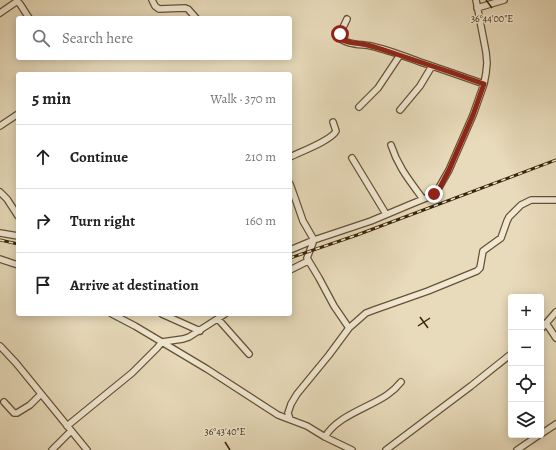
<!DOCTYPE html>
<meta charset="utf-8">
<style>
:root{--surface:#fff;--page:#f6f6f6;--text:#222;--muted:#767676;--line:#e0e0e0}
body{margin:0;font-family:Alegreya,serif;background:var(--page);color:var(--text)}
.controls{position:absolute;right:12px;bottom:12px;display:grid;overflow:hidden;border-radius:4px;box-shadow:0 2px 10px #0003}
.controls button{width:36px;height:36px;display:grid;place-items:center;padding:0;border:0;border-bottom:1px solid var(--line);background:var(--surface);color:var(--text);font:20px sans-serif}
.stop{position:absolute;width:12px;height:12px;margin:-9px;border:3px solid #8f2418;border-radius:50%;background:#fff}
.stop.end{background:#8f2418;border-color:#fff;box-shadow:0 1px 4px #0008}
.list{margin:0;padding:0;list-style:none}
h2{display:flex;justify-content:space-between;align-items:center;height:52px;margin:0;padding:0 16px;font-size:17px}
h2 small{font-size:13px;font-weight:400;color:var(--muted)}
.list li{display:grid;grid-template-columns:26px 1fr auto;gap:12px;align-items:center;box-sizing:border-box;height:64px;padding:0 16px;border-top:1px solid var(--line)}
.list b{display:block;font-size:15px;white-space:nowrap}
.list em{font-size:13px;font-style:normal;color:var(--muted)}
.icon{flex:none;width:22px;height:22px;fill:none;stroke:currentColor;stroke-width:2;stroke-linecap:round;stroke-linejoin:round}
.map{position:relative;flex:none;width:556px;height:450px;overflow:hidden}
.search{position:absolute;background:var(--surface);box-shadow:0 2px 10px #0003;left:16px;top:16px;width:276px;height:44px;display:flex;align-items:center;gap:10px;box-sizing:border-box;padding:0 14px;border-radius:4px;color:var(--muted);font-size:15px}
.panel{position:absolute;background:var(--surface);box-shadow:0 2px 10px #0003;left:16px;top:72px;width:276px;height:244px;border-radius:4px}
.map>svg:first-child{display:block}
.lines{fill:none;stroke-linecap:round;stroke-linejoin:round}
.minor-casing{stroke:#665233;stroke-width:8}
.minor{stroke:#f0e8d3;stroke-width:5.5}
.rail-casing{stroke:#3a2506;stroke-width:3}
.rail{stroke:#f0e8d3;stroke-width:1.5;stroke-dasharray:4.5;stroke-linecap:butt}
.route{stroke:#8f2418;stroke-width:5}
.ticks{fill:none;stroke:#3a2506;stroke-width:1.5}
.ticks-label{font-size:10px;text-anchor:middle;fill:#3a2506;stroke:#f0e8d3;stroke-width:3;stroke-linejoin:round;paint-order:stroke}
</style>
<div class="map">
<svg width="556" height="450" viewBox="0 0 556 450">
<rect width="100%" height="100%" fill="#e8dbbb"/>
<filter id="stains"><feTurbulence type="fractalNoise" baseFrequency=".005" numOctaves="4"/><feColorMatrix values="0 0 0 0 .2 0 0 0 0 .09 0 0 0 0 .02 0 0 0 .5 -.17"/></filter>
<radialGradient id="worn" r=".72"><stop offset=".6" stop-color="#630" stop-opacity="0"/><stop offset="1" stop-color="#630" stop-opacity=".3"/></radialGradient>
<g class="lines">
<g class="minor-casing">
<path id="minor" d="M152,0L155,6L159,9L185,8L188,9L196,18
M477,8L504,0
M0,13L16,2H18L20,4L29,18
M347,19L340,34L339,37C346,45 361,44 371,46C389,50 406,57 423,63C444,70 464,77 484,84
M359,107L378,88L400,55
M400,110L420,86L432,66
M0,126L18,114
M391,145C398,167 410,181 423,199
M290,157C300,152 332,140 336,131L333,122
M352,158L386,214
M290,184L295,198L303,221L314,240L307,258L319,278L334,306L349,328
M0,192L7,199L18,216
M0,233L18,236
M290,250L314,240L371,221L409,205L431,196L437,191L449,170L473,115L484,84L486,73L487,63L486,52L476,0
M0,259L18,265
M290,270L308,261
M112,314L135,326L207,369L278,415L307,426L325,437L352,450
M162,314L200,331
M218,319L249,354
M546,323L556,338
M541,329L556,312
M0,346L16,363L87,450
M4,402L14,413H17L30,405L41,394
M290,419L288,413L291,404L297,394L329,355L349,328L366,313L374,310L428,291L477,271L480,268L483,251L501,238L507,221L509,217L521,205L531,200H556
M67,426L132,373L157,348L162,342L183,339L189,337L225,314
M541,434L556,424
M325,437C337,416 368,408 387,395C393,391 397,387 401,382
M52,450L71,431
M386,450L471,386L511,354
M517,450L539,435"/>
</g>
<use href="#minor" class="minor"/>
<g class="rail-casing">
<path id="rail" d="M0,240L18,244
M290,258L357,235L556,160"/>
</g>
<use href="#rail" class="rail"/>
</g>
<g class="lines">
<path class="route" d="M340,34V38C346,43 354,43 362,44C368,45 375,47 381,49L453,73L484,84L473,115L449,170L438,191L434,194"/>
</g>
<path class="ticks" d="M486,0L492,8M420,317L428,328M418,326L430,318M225,442L230,450"/>
<g class="ticks-label">
<text x="492" y="22">36°44'00"E</text>
<text x="225" y="435">36°43'40"E</text>
</g>
<rect width="100%" height="100%" filter="url(#stains)"/>
<rect width="100%" height="100%" fill="url(#worn)"/>
</svg>
<div class="controls">
<button>+</button>
<button>−</button>
<button><svg class="icon" aria-label="locate" viewBox="0 0 24 24"><circle cx="12" cy="12" r="6"/><path d="M12 2v4M12 18v4M2 12h4M18 12h4"/></svg></button>
<button><svg class="icon" aria-label="layers" viewBox="0 0 24 24"><path d="M12 4l9 5-9 5-9-5zM3 14l9 5 9-5"/></svg></button>
</div>
<div class="stop" style="left:340px;top:34px"></div>
<div class="stop end" style="left:434px;top:194px"></div>
<div class="search"><svg class="icon" aria-label="search" viewBox="0 0 24 24"><circle cx="10" cy="10" r="6"/><path d="M15 15l6 6"/></svg>Search here</div>
<section class="panel">
<h2>5 min<small>Walk · 370 m</small></h2>
<ul class="list">
<li><svg class="icon" aria-label="ahead" viewBox="0 0 24 24"><path d="M12 20V5M6 11l6-6 6 6"/></svg><div><b>Continue</b></div><em>210 m</em></li>
<li><svg class="icon" aria-label="right" viewBox="0 0 24 24"><path d="M7 20v-9h11M14 6l5 5-5 5"/></svg><div><b>Turn right</b></div><em>160 m</em></li>
<li><svg class="icon" aria-label="arrive" viewBox="0 0 24 24"><path d="M6 21V4h12l-3 4 3 4H6"/></svg><div><b>Arrive at destination</b></div></li>
</ul>
</section>
</div>
